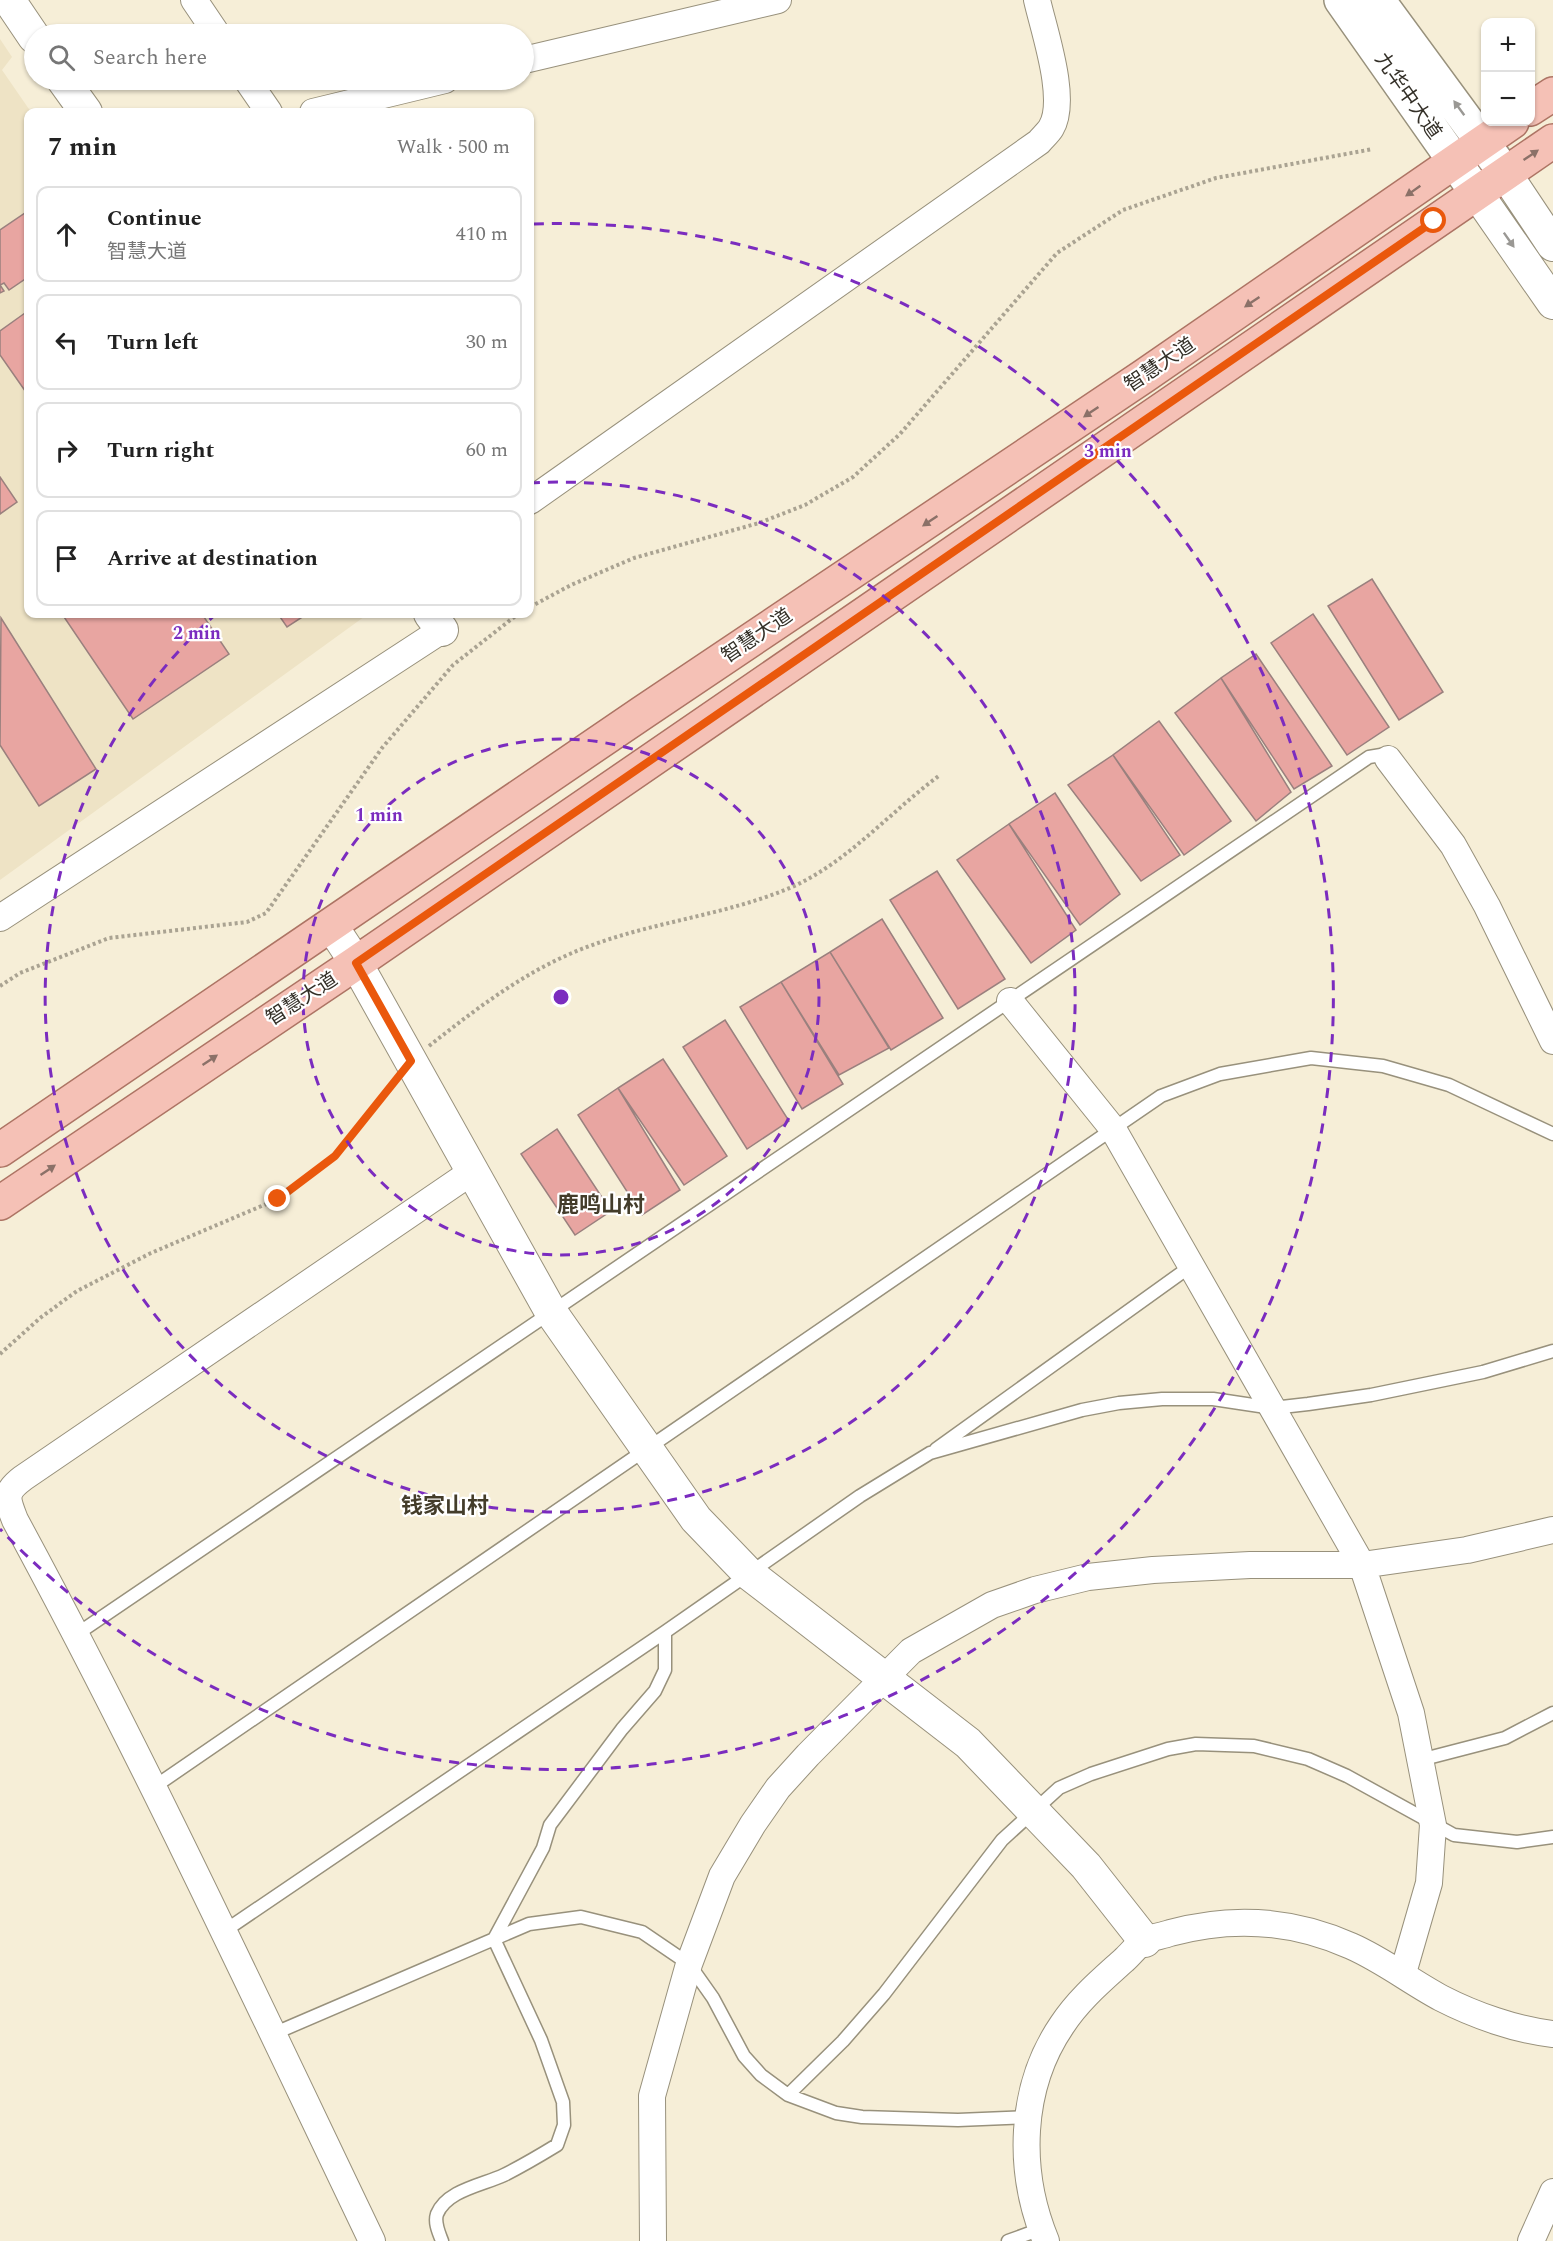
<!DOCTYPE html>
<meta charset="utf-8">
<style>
:root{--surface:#fff;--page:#f2f2f2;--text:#222;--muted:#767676;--line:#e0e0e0}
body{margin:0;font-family:Spectral,"Noto Sans SC",serif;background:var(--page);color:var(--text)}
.controls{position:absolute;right:18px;top:18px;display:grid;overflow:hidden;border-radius:12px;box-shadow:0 2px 4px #0004}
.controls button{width:54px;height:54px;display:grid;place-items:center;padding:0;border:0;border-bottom:2px solid var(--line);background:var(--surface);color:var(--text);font:30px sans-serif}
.stop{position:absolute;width:18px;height:18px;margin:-14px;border:4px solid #ea580c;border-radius:50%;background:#fff}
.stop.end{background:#ea580c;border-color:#fff;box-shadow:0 2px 6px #0008}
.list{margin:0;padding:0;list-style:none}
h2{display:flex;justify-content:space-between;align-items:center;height:78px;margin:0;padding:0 24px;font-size:26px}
h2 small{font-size:20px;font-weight:400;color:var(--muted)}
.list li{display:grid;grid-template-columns:39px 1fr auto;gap:18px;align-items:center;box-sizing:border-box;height:96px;margin:0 12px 12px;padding:0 12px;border:2px solid var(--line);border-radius:12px}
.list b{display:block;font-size:22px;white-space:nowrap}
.list p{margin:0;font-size:20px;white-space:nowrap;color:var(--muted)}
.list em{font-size:20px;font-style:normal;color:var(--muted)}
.icon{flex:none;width:33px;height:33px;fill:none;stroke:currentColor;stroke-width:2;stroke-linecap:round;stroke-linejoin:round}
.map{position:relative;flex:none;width:1553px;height:2241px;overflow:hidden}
.search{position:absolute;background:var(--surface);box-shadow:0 2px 4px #0004;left:24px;top:24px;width:510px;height:66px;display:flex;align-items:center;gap:15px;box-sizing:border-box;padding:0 21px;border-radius:33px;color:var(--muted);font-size:22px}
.panel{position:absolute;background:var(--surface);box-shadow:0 2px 4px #0004;left:24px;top:108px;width:510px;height:510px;border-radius:12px}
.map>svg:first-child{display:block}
.built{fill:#eee3c5}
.building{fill:#e8a5a1;stroke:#9a807e;stroke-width:1.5}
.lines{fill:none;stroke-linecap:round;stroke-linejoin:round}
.service-casing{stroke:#98917c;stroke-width:15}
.minor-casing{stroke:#98917c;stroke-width:28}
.tertiary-casing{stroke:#98917c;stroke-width:34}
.secondary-casing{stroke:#98917c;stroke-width:36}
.primary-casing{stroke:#ad7464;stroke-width:36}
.path{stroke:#aaa392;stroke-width:4;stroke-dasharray:3 3;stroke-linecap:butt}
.service{stroke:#fff;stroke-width:12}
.minor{stroke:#fff;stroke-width:26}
.tertiary{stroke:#fff;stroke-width:32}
.secondary{stroke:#fff;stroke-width:33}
.primary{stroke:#f5c1b6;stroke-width:33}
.oneway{fill:#9a9894}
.oneway2{fill:#8b7168}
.route{stroke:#ea580c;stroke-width:8}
.ring{fill:none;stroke:#7b2cbf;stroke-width:3;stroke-dasharray:10 8}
.labels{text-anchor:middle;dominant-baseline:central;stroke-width:4.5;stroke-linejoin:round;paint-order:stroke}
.street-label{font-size:20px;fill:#343028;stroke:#fff}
.quarter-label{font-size:22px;font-weight:bold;fill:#433c2a;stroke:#fff}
.centre{fill:#7b2cbf;stroke:#fff;stroke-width:3}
.ring-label{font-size:18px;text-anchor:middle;font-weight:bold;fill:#7b2cbf;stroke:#fff;stroke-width:4.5;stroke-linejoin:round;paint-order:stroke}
</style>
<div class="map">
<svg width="1553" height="2241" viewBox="0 0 1553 2241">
<rect width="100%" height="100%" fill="#f6eed7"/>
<path class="built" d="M0,39L12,57L2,70L31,112H28V614H368L0,880Z"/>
<path class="building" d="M28,211V277L9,290L4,283L0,285L4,291L0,293V230Z
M25,313L28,319V395L0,355V331Z
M0,477L17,502L0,514Z
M1372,579L1443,692L1399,720L1328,606Z
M62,614H202L229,654L133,719Z
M278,614H307L287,627Z
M1313,614L1389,727L1347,755L1271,643Z
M1,618L96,769L39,806L0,745Z
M1256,654L1332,766L1294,789L1221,678Z
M1221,678L1291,792L1256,821L1175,713Z
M1159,721L1231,821L1184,855L1113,755Z
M1113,755L1180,855L1141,881L1068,785Z
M1055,793L1120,894L1080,925L1009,824Z
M1009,824L1076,930L1031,963L957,860Z
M937,871L1005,979L958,1009L890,900Z
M882,919L943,1018L891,1050L830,952Z
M830,952L889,1048L839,1075L781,982Z
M781,982L843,1084L802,1109L740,1007Z
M725,1020L789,1121L747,1149L683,1047Z
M663,1059L727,1156L684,1185L618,1088Z
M618,1088L680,1190L642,1215L578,1115Z
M557,1129L611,1211L575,1235L521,1154Z"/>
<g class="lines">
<g class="service-casing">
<path id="service" d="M936,1449L1191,1266
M77,1634L1369,757L1381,755L1388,759
M1420,1760L1505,1738L1553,1713
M154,1787L1161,1096L1220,1074L1311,1058L1383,1066L1449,1085L1553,1134
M223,1932L665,1632L860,1496L930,1453L1082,1410L1119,1403L1162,1399H1213L1273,1408L1308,1404L1371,1395L1483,1372L1553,1351
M273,2034L529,1924L581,1917L642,1932L689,1964L713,1998L744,2056L761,2075L788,2095L836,2113L862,2117L958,2120L1028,2117
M788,2095L843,2041L884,1994L1002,1840L1059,1788L1091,1774L1168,1749L1196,1744L1254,1746L1308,1759L1347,1776L1454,1835L1517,1842L1553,1837
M442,2241C439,2233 434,2223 437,2214C447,2190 483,2185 504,2175C522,2166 539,2156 557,2145L564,2125L563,2102L541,2040L494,1939L543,1848L550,1825L622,1729L655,1691L665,1670V1632
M1008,2241L1041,2229"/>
</g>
<g class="minor-casing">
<path id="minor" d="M194,0L217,34
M524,60L778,0
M247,80L269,112
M313,112L445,80
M530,501L1039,142C1042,138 1048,133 1051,128C1068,100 1044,31 1037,0
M1388,759L1453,845L1487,906L1553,1041
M0,918L442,630
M1010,1001L1113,1129L1362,1565L1411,1713L1433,1825L1429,1883L1403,1973
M372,2241C256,1999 143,1756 15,1520C7,1499 3,1493 23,1478L473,1171
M653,2241L652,2096L689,1964L722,1876L753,1824L778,1788L808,1755L911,1651L992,1605L1035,1590L1088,1577L1153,1570L1250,1565H1362L1467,1550L1553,1530
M1046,2241C1017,2171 1019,2088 1062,2025C1079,1999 1102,1980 1124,1960C1131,1954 1137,1945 1144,1941C1151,1937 1162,1936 1170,1933C1232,1916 1293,1920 1351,1946C1383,1960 1411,1982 1441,1998C1474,2015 1516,2030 1553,2034
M1531,2241L1553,2192"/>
</g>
<g class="tertiary-casing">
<path id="tertiary" d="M9,0L34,37
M63,80L86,112
M1505,173L1553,245
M1476,192L1553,303
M430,614L442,630
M331,925L356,963L551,1312L696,1519L748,1573L968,1743L1086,1866L1145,1941"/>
</g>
<g class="secondary-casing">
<path id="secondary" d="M1341,0L1476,192
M1378,0L1505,173"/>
</g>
<g class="primary-casing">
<path id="primary" d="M1530,109L1553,94
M0,1150L642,713L1144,376L1512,122
M0,1203L356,963L1553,141"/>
</g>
<path class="path" d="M530,607L571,585L634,558L759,523L805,505L853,477L900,434L1057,253L1123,210L1216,178L1373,149
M0,986L20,973L109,938L247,922L266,913L382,748L453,665L518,614
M429,1046C481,1005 532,966 595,944C659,921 729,914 792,887C848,862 891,811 940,775
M0,1354L40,1318L77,1291L151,1253L278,1199L335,1157L393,1084"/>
<use href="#service" class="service"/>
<use href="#minor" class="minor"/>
<use href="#tertiary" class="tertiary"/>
<use href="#secondary" class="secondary"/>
<use href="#primary" class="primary"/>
</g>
<defs><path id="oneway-solid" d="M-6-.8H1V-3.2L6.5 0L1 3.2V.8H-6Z" transform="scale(1.5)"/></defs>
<g class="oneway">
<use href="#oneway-solid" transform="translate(1459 108) rotate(-126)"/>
<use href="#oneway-solid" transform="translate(1509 240) rotate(55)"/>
</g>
<g class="oneway2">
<use href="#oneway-solid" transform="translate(1531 155) rotate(-34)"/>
<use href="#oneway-solid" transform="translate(1413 191) rotate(145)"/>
<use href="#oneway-solid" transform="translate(1252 302) rotate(146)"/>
<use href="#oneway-solid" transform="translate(1091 412) rotate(146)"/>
<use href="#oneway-solid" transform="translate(930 521) rotate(146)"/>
<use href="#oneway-solid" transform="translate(210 1060) rotate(-34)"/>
<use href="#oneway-solid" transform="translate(48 1170) rotate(-34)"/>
</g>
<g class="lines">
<path class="route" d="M278,1199L335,1156L411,1061L356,963L1434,221"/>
</g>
<g class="ring">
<circle cx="561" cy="997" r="258"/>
<path d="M530 483A515 515 0 1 1 216 614"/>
<path d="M534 224A773 773 0 1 1 0 1529"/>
</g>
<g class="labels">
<g class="street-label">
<text transform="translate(1408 96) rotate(55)">九华中大道</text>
<text transform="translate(1160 365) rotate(-34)">智慧大道</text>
<text transform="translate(757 636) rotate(-34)">智慧大道</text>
<text transform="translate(302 999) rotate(-33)">智慧大道</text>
</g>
<g class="quarter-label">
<text x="601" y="1205">鹿鸣山村</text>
<text x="445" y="1506">钱家山村</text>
</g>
</g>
<circle cx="561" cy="997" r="9" class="centre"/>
<g class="ring-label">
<text x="1108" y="457">3 min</text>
<text x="197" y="639">2 min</text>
<text x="379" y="821">1 min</text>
</g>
</svg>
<div class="controls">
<button>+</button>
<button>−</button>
</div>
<div class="stop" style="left:1434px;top:221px"></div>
<div class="stop end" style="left:278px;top:1199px"></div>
<div class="search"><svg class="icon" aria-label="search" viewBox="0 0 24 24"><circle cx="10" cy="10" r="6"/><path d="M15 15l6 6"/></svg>Search here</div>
<section class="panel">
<h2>7 min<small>Walk · 500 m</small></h2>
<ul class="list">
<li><svg class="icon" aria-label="ahead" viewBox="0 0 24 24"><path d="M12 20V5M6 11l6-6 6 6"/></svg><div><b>Continue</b><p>智慧大道</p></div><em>410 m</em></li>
<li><svg class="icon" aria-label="left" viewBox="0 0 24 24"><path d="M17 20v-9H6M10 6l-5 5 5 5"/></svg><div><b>Turn left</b></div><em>30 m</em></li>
<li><svg class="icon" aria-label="right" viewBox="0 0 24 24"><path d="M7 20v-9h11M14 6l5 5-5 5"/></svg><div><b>Turn right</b></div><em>60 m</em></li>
<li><svg class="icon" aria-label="arrive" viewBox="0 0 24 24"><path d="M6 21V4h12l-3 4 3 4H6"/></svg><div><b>Arrive at destination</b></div></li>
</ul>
</section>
</div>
